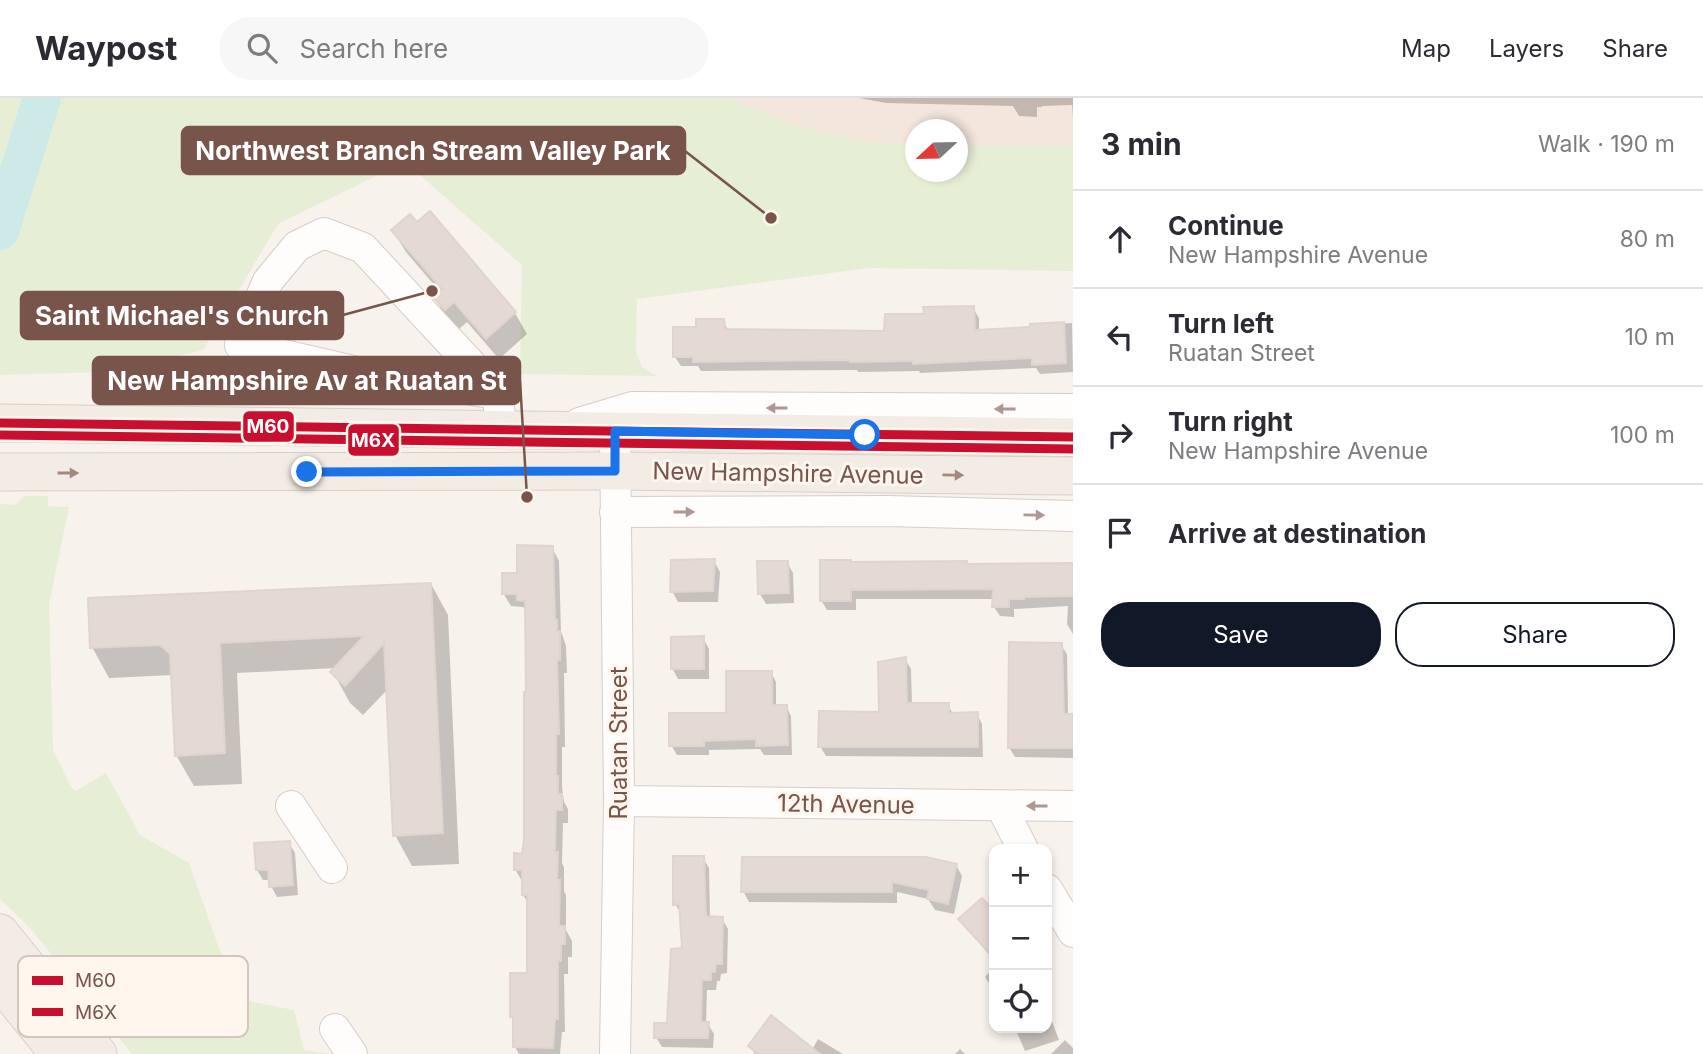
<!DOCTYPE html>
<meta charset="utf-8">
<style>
:root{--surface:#fff;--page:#f7f7f7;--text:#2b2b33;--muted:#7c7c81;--line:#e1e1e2;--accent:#111827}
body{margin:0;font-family:Inter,sans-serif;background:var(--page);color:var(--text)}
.controls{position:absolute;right:21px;bottom:21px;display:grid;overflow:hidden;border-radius:14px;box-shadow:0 4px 10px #0003}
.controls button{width:63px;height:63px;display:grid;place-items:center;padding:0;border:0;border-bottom:2px solid var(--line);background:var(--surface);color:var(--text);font:35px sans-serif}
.compass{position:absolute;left:905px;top:21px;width:63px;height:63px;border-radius:50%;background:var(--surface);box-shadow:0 4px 10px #0003;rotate:248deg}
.stop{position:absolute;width:21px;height:21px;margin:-16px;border:5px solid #1a73e8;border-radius:50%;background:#fff}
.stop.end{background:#1a73e8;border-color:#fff;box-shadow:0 2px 7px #0008}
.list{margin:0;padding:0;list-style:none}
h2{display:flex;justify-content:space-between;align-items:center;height:91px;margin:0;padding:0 28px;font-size:30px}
h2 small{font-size:23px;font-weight:400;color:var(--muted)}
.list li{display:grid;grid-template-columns:46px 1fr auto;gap:21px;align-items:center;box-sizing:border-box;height:98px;padding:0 28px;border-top:2px solid var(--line)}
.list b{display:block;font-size:26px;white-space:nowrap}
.list p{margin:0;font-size:23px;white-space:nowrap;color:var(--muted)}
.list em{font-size:23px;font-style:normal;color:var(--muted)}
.actions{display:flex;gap:14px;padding:21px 28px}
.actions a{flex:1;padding:16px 0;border:2px solid var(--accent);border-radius:28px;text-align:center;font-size:24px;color:var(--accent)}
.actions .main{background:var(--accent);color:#fff}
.icon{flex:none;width:38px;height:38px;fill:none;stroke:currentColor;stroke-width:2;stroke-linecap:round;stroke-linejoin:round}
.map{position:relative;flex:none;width:1073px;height:956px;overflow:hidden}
header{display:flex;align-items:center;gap:42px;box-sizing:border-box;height:98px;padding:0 35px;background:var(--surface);border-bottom:2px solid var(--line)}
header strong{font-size:33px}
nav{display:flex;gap:38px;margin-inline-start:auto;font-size:24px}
.search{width:490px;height:63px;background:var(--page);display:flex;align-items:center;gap:18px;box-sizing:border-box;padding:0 24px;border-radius:38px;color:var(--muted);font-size:26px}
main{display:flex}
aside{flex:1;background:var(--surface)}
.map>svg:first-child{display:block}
.residential{fill:#f3e6dc;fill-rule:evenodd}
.green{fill:#e7eed6}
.shadow{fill:#0003}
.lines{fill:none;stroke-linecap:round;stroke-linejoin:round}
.river{stroke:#cdeae8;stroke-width:38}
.building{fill:#e5d9d3;stroke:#e1d4ce;stroke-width:2}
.minor-casing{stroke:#d6cdc8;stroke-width:32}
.major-casing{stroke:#dacec9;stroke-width:39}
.minor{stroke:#fefdfc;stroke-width:30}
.major{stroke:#f3ece5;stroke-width:37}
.bus-1-casing{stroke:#fff6ee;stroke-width:14}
.bus-2-casing{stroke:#fff6ee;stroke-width:14}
.bus-1{stroke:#c8102e;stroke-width:9}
.bus-2{stroke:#c8102e;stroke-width:9}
.oneway{fill:#ae9891}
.oneway2{fill:#a38980}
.route{stroke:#1a73e8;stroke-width:9}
.labels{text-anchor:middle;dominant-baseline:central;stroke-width:6;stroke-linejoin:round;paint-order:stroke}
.street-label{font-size:24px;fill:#78544a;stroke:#fff6ee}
.key{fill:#fff6ee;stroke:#d6c5bd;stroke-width:2}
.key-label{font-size:19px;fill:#78544a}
.leader{fill:none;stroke:#78544a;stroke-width:2.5}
.callout-dot{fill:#78544a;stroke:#fff6ee;stroke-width:2.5}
.callout{fill:#78544a;stroke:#78544a;stroke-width:2.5}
.callout-label{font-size:26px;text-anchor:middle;font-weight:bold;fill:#fff}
.line-badge{stroke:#fff6ee;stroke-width:2.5}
.badge-label{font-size:19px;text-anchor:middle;font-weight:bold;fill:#fff}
</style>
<header>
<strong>Waypost</strong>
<div class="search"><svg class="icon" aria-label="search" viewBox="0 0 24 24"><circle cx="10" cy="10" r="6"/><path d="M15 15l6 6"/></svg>Search here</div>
<nav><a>Map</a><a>Layers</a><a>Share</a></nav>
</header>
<main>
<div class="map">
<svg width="1073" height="956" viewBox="0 0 1073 956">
<rect width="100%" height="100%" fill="#f8f2ec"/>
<path class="residential" d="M653,0H1073V91L961,88ZM916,32H958V74H916Z"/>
<path class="green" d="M0,0H730C788,29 850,45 915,48L916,74H958V48H1073V173L869,170L637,201L636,254L642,269L656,278L520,276L522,167L405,64L278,126L203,252L109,274L0,277Z
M24,398H48V408L69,409L49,506L53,652L71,689L76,693L106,675L140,737L189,765L237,901L294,912L304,952L331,956H132L31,831L0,801V406L16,407Z"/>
<path class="shadow" d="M859,0H1073V19L1072,7L1042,8V9H1037V19L1019,18L1013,8L886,5Z
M393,133L515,215L527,236L499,261L467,224L458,232L447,221L435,200L441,195L406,154Z
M973,210L979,220V233L1032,231V227L1072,225L1073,274L1040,276L1036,270L920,275L919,273L858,274L857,272L701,273L698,268H681L675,259L698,230L723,223L729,233L886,235L926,217Z
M552,450L559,463L561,533L566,548L567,575H564L565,649H562V689L564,704L568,711V725H563L562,765L564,769V793L566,797V832L572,843V859H568V876H564L565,934H562L560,956H519L515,949L529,877V806L523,797V785L515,771L524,757L528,596L527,515L523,509L511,508L503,495L519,477Z
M714,463L720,474L718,504H678L672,493Z
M787,464L793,475L794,505L766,506L760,496Z
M852,466L1073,467V536L1067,526L1068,508L1014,511V519L1000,518L994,509V501H856V512H827L821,502Z
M431,486L448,517L459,766L412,768L395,737L388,591L363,617L350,605L333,574L336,570L237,575L242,686L194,688L176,657L173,577L109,580L92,549Z
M703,540L709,551V581H678L672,570Z
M1061,547L1067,556L1068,618H1073V660L1015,659L1009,649Z
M905,561L911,571L912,607H948L953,616H977L982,626L983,659L826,658L820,648L881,616Z
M771,574L776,584V609L786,608L791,618L792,657H764L760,651L709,652V657H677L671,647L727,617Z
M289,745L295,755L298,797L277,799L271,788L270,782H263L257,772Z
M703,760L709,770L710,820L722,821L728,831L727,875L721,876L720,883H717L716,892H707L706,926H708L714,936L713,950L662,949L656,939L669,926L684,851L682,817L675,806Z
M956,767L962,778L954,816L935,812L928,801L897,794V805L749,804L743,793Z
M982,802L994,816V862L967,831L961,821Z
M994,869V893L985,879Z
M1047,910L1059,942L1025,953L1015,930H1047Z
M818,941L843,956H755L750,948L812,952Z
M1065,942L1073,950V956H1051Z
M960,951L965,956H955Z"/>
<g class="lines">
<path class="river" d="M0,133L42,0"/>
</g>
<path class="building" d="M430,113L516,214L486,241L454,204L445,212L433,199L442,191L391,132L410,116L417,124Z
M974,208L975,232L1030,229V226L1064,224L1066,265L1032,267V260L913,266V263L850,264V262L693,264V259H673V229H696V221H724L725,231L884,233L885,216H924L923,209Z
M517,447L553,448L555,522H557V533H560V562H557L559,636H556V678H558V696H562V712H556L555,754H558L557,782H560L559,828H565V846H561V863H558V921H555L553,950L513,949V919H510V875H527V797H522V772H514V755L522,756L524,742V594H526L525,503L517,502V496H502V475H517Z
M715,461L713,493L670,494L671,462Z
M820,462H851V464L967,463V466L1073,465V498L1024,499V501H1009V509H992L993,491L851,492V503H820Z
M757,463H788L789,495L758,496Z
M431,485L443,735L393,738L384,545L345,588L330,574L364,538L220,545L225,655L175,658L170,556L160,547L90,550L88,500Z
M704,538V571H671V539Z
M1009,544L1062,545L1064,616H1073V650H1008Z
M906,559L907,605H949V615L978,614V649H818L819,613L879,614L878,564Z
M726,573H772V607H787L788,647L756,648V641L704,643V648H669V615H726Z
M290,743L293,787L269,789L268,772H256L254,745Z
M673,758H704L706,818L723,819L722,866H716L715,874H711V882H702L701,924H709L708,940H654V925H667L671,851L682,850L679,806L673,807Z
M742,759H926L957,766L948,806L927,801L929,792L892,784V794H741Z
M982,800L994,813V860L958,821Z
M771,917L820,956H759L748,948Z"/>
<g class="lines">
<g class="minor-casing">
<path id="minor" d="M497,296L446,288L406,285L240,247L268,183L297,148L324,135L363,150L480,276L497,296L502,332
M579,325L632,309L1073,311
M615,333L619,703L615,956
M615,414L888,413L1073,418
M619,703L1073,708
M291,708L332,770
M1001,708L1023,751
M1047,791L1073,834
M335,931L352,956"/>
</g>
<g class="major-casing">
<path id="major" d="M0,325L1073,339
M0,374L615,373L1073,378
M0,835L98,956
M0,883L59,956"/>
</g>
<use href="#minor" class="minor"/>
<use href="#major" class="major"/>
<g class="bus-1-casing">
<path id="bus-1" d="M0,325L1073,339"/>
</g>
<g class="bus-2-casing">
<path id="bus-2" d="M0,337L1073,351"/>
</g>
<use href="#bus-1" class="bus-1"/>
<use href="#bus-2" class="bus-2"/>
</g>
<defs><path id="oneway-solid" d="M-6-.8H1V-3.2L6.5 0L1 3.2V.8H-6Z" transform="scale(1.75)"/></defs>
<g class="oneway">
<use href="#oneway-solid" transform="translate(777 310) rotate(-180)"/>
<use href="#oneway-solid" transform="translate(1005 311) rotate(-180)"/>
<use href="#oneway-solid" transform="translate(684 414)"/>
<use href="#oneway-solid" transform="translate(1034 417) rotate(1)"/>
<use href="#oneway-solid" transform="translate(1037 708) rotate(180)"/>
</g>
<g class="oneway2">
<use href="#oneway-solid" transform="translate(68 375)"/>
<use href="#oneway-solid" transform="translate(953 377) rotate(1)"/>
</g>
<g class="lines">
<path class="route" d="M307,374L615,373V333L865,337"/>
</g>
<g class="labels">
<g class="street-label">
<text transform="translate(788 375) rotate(1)">New Hampshire Avenue</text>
<text transform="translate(618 645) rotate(-90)">Ruatan Street</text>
<text transform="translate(846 706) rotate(1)">12th Avenue</text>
</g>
</g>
<rect x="18" y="858" width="230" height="81" rx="10" class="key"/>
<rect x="32" y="878" width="31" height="9" fill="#c8102e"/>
<rect x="32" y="910" width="31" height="8" fill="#c8102e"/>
<g class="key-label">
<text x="75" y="889">M60</text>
<text x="75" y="921">M6X</text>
</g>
<path class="leader" d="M771 120L685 53M432 193L343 217M527 399L520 283"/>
<g class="callout-dot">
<circle cx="771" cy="120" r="7"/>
<circle cx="432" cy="193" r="7"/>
<circle cx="527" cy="399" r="7"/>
</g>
<g class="callout">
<rect x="182" y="29" width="503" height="47" rx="7"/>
<rect x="21" y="194" width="322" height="47" rx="7"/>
<rect x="93" y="259" width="427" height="47" rx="7"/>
</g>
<g class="callout-label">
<text x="433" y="62">Northwest Branch Stream Valley Park</text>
<text x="182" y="227">Saint Michael's Church</text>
<text x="307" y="292">New Hampshire Av at Ruatan St</text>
</g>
<g class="line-badge">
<rect x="242" y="312" width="53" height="33" rx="7" fill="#c8102e"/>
<rect x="347" y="325" width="53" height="34" rx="7" fill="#c8102e"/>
</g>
<g class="badge-label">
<text x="268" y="335">M60</text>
<text x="373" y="349">M6X</text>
</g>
</svg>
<div class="controls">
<button>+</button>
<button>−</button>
<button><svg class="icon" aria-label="locate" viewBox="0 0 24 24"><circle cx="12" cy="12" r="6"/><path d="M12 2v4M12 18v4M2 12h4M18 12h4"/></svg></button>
</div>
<svg class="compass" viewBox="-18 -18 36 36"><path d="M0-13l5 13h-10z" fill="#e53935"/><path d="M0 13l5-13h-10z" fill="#7c7c81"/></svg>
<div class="stop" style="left:865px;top:337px"></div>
<div class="stop end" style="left:307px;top:374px"></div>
</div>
<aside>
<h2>3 min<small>Walk · 190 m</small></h2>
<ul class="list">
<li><svg class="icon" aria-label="ahead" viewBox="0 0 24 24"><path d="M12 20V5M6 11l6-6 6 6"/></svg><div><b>Continue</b><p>New Hampshire Avenue</p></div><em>80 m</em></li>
<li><svg class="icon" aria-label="left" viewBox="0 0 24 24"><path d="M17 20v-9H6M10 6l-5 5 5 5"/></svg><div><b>Turn left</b><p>Ruatan Street</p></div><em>10 m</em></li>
<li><svg class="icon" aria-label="right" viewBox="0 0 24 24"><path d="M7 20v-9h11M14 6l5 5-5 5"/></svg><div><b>Turn right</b><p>New Hampshire Avenue</p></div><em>100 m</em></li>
<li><svg class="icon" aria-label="arrive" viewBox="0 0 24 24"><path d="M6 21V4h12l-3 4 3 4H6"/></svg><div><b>Arrive at destination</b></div></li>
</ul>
<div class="actions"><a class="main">Save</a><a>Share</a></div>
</aside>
</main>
